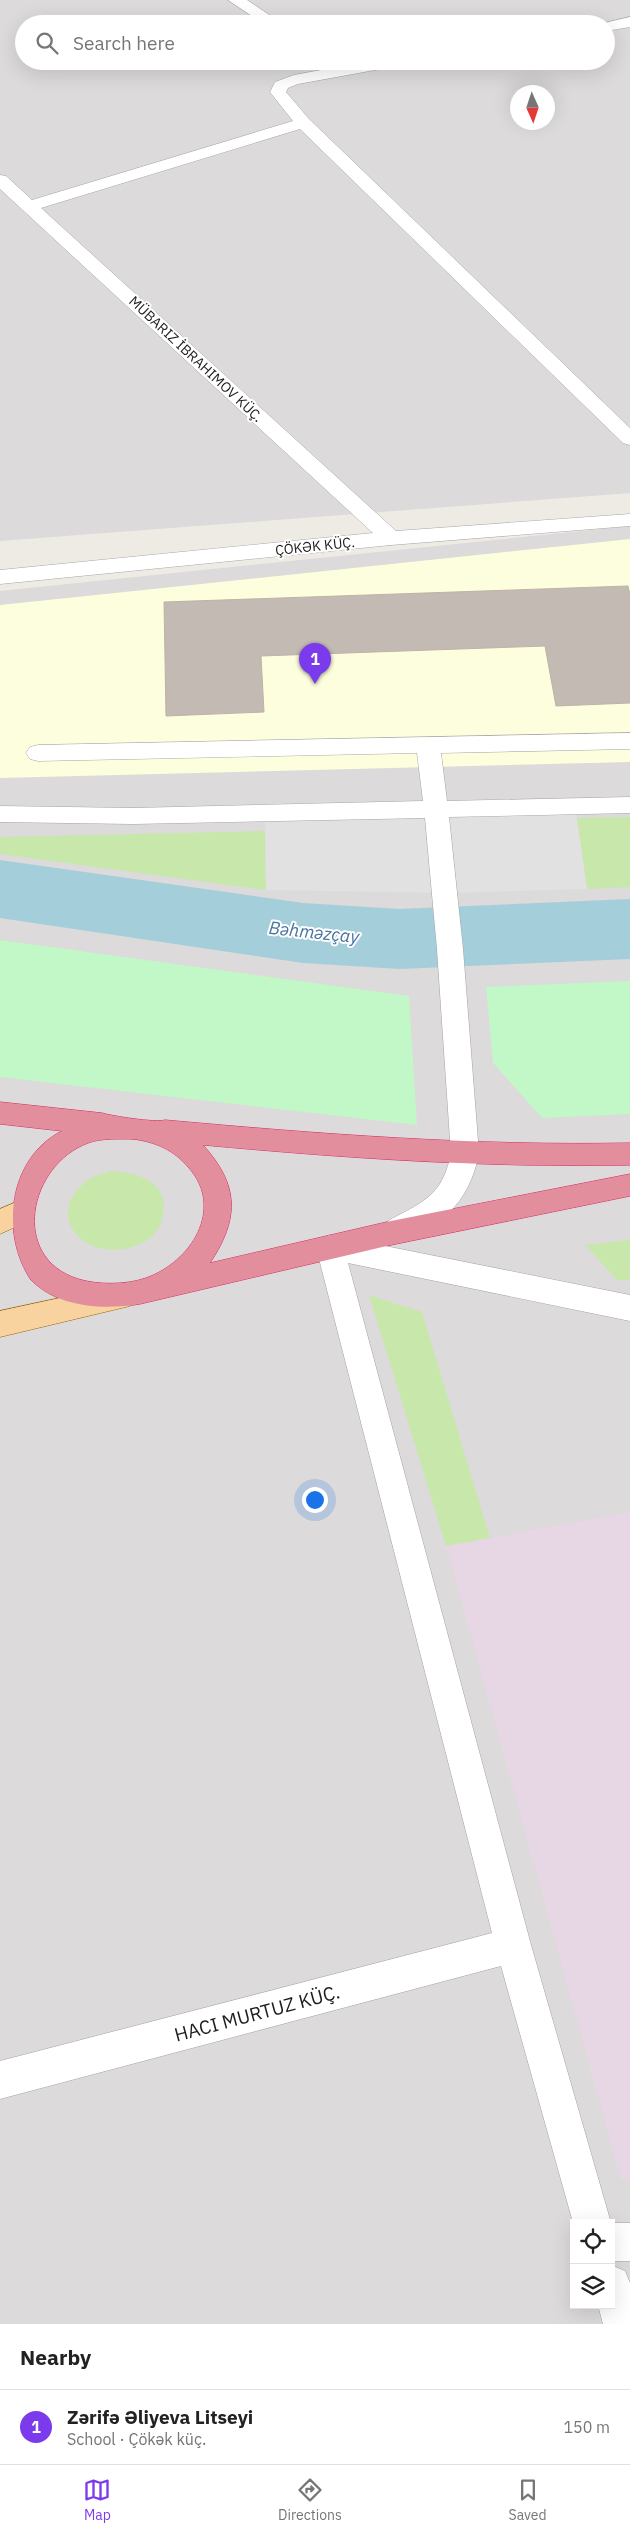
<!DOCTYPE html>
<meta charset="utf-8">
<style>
:root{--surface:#fff;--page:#f6f6f6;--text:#222;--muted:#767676;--line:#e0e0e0;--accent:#7c3aed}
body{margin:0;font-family:"IBM Plex Sans",sans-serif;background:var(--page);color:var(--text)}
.controls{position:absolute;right:15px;bottom:15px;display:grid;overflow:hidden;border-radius:0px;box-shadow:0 5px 20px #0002}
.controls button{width:45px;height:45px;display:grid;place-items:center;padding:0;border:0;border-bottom:1px solid var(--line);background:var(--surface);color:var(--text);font:25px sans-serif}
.compass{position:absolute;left:510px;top:85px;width:45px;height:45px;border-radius:50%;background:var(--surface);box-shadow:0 5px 20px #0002;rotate:177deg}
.you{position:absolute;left:314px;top:1499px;width:18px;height:18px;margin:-12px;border:4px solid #fff;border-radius:50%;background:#1a73e8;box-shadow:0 0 0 8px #1a73e833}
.badge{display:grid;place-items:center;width:32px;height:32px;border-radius:50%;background:var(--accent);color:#fff;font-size:16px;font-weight:700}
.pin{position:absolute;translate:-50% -41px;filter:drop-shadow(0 1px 2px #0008)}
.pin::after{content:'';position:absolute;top:26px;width:18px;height:15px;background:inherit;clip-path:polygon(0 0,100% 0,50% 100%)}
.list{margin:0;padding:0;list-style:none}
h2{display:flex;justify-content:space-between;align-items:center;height:65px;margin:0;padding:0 20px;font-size:21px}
h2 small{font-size:16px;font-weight:400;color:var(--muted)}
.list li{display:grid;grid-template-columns:32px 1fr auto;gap:15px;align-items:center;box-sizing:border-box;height:75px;padding:0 20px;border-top:1px solid var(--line)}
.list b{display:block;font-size:19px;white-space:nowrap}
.list p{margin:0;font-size:16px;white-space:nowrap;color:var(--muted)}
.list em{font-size:16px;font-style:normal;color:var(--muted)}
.icon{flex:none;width:28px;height:28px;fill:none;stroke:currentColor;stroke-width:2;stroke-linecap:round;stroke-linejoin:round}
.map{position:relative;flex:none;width:630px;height:2324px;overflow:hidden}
.search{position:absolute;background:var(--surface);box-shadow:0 5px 20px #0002;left:15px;right:15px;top:15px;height:55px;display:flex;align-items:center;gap:12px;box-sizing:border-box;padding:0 18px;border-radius:28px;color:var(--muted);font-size:19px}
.sheet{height:140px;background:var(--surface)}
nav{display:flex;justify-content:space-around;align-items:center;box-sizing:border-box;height:70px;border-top:1px solid var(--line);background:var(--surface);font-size:14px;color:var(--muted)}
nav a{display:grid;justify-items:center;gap:2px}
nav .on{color:var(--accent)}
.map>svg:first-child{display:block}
.residential{fill:#dcdada;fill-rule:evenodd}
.industrial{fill:#e7d6e4}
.education{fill:#fdfedd}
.grass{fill:#c8e7ab}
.park{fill:#c2f7c7}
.parking{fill:#e1e1e1}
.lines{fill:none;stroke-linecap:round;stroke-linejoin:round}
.river{fill:#a5cedb;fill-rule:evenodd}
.building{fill:#c3bab3;stroke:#bfb2a7}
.minor-casing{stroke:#a4a4a4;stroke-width:1}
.major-casing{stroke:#926505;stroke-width:1}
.highway-casing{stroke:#d32a62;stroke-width:1}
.minor{fill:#fff;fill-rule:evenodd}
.major{fill:#f8d39f;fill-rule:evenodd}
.highway{fill:#e38e9d;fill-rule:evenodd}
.labels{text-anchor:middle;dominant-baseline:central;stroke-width:4;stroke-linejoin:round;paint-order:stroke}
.far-street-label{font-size:14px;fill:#1d1d1d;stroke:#fff}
.water-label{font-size:18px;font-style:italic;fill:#4a75a2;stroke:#fff}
.near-street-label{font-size:19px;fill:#1d1d1d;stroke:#fff}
</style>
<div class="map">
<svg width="630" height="2324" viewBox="0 0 630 2324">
<rect width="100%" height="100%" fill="#eeebe4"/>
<path class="residential" d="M0,0H630V493L0,541ZM24,24H606V61H24ZM518,92H548V122H518Z
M630,526V2324H0V591ZM574,2223H611V2305H574Z"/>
<path class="industrial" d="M630,1512V2181L621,2180L446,1546Z"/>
<path class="education" d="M630,539V762L0,778V605Z"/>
<path class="grass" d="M630,817V887L587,889L577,818Z
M265,831L266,890L0,854V837Z
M110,1171C143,1172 175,1186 160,1225C156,1235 145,1243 135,1246C85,1264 40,1215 89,1179C95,1175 103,1174 110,1171Z
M630,1240V1279L618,1281L585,1245Z
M369,1295L422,1312L490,1538L446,1546Z"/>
<path class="park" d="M0,940L409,996L417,1125L0,1077Z
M630,981V1114L542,1118L493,1063L486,987Z"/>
<path class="parking" d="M575,806L587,889L445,893L266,890L265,813Z"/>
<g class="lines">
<path class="river" d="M0,860L303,903L400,909L630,899V959L400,969L303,963L0,918Z"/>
</g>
<path class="building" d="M628,586L630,595V703L556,706L545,646L261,656L264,712L166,716L164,602Z"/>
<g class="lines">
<g class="minor-casing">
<path id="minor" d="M228,0H247L283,24H264Z
M630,17V27L606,31V24H600Z
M370,61H405L397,66L298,84L288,88L286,92L309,119L630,428V445L623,443L300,129L41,208L396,531L630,514V526L391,545L0,584V570L373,533L0,189V175L6,176L32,200L293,121L270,92L275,82L294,75Z
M630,733V749L441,753L447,801L630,797V813L449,817L463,949L479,1154C468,1205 441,1227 393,1244L383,1240L379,1232C384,1222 390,1220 399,1215C430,1199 443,1190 451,1154L437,949L425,818L133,824L0,822V806L133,808L423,801L417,753L38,761L30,759L26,753L30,747L38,745Z
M330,1235L630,1295V1321L348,1263L531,1945L611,2223H630V2261H611V2223H574V2226L501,1966L0,2099V2061L492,1933L316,1247L320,1239Z
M611,2265L625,2271L630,2283V2324H603L598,2305H611Z"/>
</g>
<g class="major-casing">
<path id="major" d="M14,1203L24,1207L28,1215L24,1223L0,1234V1209Z
M120,1285L130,1288L134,1297L130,1306L0,1337V1311Z"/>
</g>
<g class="highway-casing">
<path id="highway" d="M0,1102L102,1113C112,1116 156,1123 165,1120C320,1134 474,1146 630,1143V1165C487,1168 345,1158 203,1145C240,1186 239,1219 210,1263L391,1221L630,1174V1196L391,1245L140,1304C104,1310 59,1308 31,1280C0,1234 8,1158 62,1131L0,1124ZM133,1139C156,1142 174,1150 189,1168C225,1209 191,1262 146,1278C126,1285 98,1285 78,1279C9,1257 29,1165 88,1143C101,1138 119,1139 133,1139Z"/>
</g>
<use href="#minor" class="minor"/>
<use href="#major" class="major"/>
<use href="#highway" class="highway"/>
</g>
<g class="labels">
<g class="far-street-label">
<text transform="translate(196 359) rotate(43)">MÜBARIZ İBRAHIMOV KÜÇ.</text>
<text transform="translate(315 546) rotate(-6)">ÇÖKƏK KÜÇ.</text>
</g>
<g class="water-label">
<text transform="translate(314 932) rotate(6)">Bəhməzçay</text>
</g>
<g class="near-street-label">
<text transform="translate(257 2013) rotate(-15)">HACI MURTUZ KÜÇ.</text>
</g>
</g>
</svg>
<div class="controls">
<button><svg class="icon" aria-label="locate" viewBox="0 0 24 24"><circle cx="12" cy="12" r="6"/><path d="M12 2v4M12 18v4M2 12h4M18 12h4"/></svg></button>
<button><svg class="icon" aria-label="layers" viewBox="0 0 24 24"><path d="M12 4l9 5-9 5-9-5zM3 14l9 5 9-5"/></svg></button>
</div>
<svg class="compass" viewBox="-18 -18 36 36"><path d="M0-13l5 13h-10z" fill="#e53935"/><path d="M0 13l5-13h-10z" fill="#767676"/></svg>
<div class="you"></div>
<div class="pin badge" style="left:315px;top:684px">1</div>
<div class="search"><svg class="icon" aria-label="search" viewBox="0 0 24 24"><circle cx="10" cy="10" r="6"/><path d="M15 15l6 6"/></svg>Search here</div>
</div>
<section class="sheet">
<h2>Nearby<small></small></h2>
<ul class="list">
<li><span class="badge">1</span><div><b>Zərifə Əliyeva Litseyi</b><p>School · Çökək küç.</p></div><em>150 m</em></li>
</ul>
</section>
<nav>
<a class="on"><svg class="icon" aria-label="map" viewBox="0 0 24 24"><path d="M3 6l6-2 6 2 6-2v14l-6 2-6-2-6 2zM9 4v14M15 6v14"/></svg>Map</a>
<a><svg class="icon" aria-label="directions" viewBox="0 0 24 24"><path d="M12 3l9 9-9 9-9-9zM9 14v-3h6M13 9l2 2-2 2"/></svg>Directions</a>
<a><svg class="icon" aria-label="saved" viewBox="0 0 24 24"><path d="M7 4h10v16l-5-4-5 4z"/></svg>Saved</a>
</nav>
